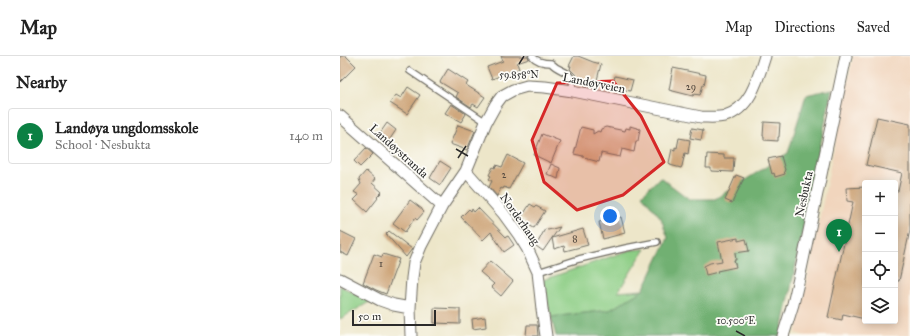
<!DOCTYPE html>
<meta charset="utf-8">
<style>
:root{--surface:#fff;--page:#f6f6f6;--text:#222;--muted:#767676;--line:#e0e0e0;--accent:#0b8043}
body{margin:0;font-family:"IM FELL Great Primer",serif;background:var(--page);color:var(--text)}
.controls{position:absolute;right:12px;bottom:12px;display:grid;overflow:hidden;border-radius:4px;box-shadow:0 2px 10px #0003}
.controls button{width:36px;height:36px;display:grid;place-items:center;padding:0;border:0;border-bottom:1px solid var(--line);background:var(--surface);color:var(--text);font:20px sans-serif}
.scale{position:absolute;left:12px;bottom:10px;width:84px;box-sizing:border-box;padding-left:4px;border:2px solid #2b2b2b;border-top:0;font-size:11px;line-height:14px;white-space:nowrap;color:#2b2b2b;-webkit-text-stroke:3px #fdfcf7;paint-order:stroke}
.you{position:absolute;left:270px;top:160px;width:14px;height:14px;margin:-10px;border:3px solid #fff;border-radius:50%;background:#1a73e8;box-shadow:0 0 0 6px #1a73e833}
.badge{display:grid;place-items:center;width:26px;height:26px;border-radius:50%;background:var(--accent);color:#fff;font-size:13px;font-weight:700}
.pin{position:absolute;translate:-50% -33px;filter:drop-shadow(0 1px 2px #0008)}
.pin::after{content:'';position:absolute;top:21px;width:14px;height:12px;background:inherit;clip-path:polygon(0 0,100% 0,50% 100%)}
.list{margin:0;padding:0;list-style:none}
h2{display:flex;justify-content:space-between;align-items:center;height:52px;margin:0;padding:0 16px;font-size:17px}
h2 small{font-size:13px;font-weight:400;color:var(--muted)}
.list li{display:grid;grid-template-columns:26px 1fr auto;gap:12px;align-items:center;box-sizing:border-box;height:56px;margin:0 8px 8px;padding:0 8px;border:1px solid var(--line);border-radius:4px}
.list b{display:block;font-size:15px;white-space:nowrap}
.list p{margin:0;font-size:13px;white-space:nowrap;color:var(--muted)}
.list em{font-size:13px;font-style:normal;color:var(--muted)}
.icon{flex:none;width:22px;height:22px;fill:none;stroke:currentColor;stroke-width:2;stroke-linecap:round;stroke-linejoin:round}
.map{position:relative;flex:none;width:570px;height:280px;overflow:hidden}
header{display:flex;align-items:center;gap:24px;box-sizing:border-box;height:56px;padding:0 20px;background:var(--surface);border-bottom:1px solid var(--line)}
header strong{font-size:19px}
nav{display:flex;gap:22px;margin-inline-start:auto;font-size:14px}
main{display:flex}
aside{flex:1;background:var(--surface)}
.map>svg:first-child{display:block}
.built{fill:#f1d5bd;fill-rule:evenodd}
.green{fill:#8ccd84;stroke:#5c7c58}
.forest{fill:#71b072;stroke:#4e6e4e}
.building{fill:#cfa77d}
.lines{fill:none;stroke-linecap:round;stroke-linejoin:round}
.service-casing{stroke:#6f6c62;stroke-width:8}
.minor-casing{stroke:#6f6c62;stroke-width:13}
.service{stroke:#fff;stroke-width:5.5}
.minor{stroke:#fff;stroke-width:11}
.marked{fill:#d62828;fill-opacity:0.2;stroke:#d62828;stroke-width:3;stroke-linejoin:round}
.ticks{fill:none;stroke:#2b2b2b;stroke-width:1.5}
.labels{text-anchor:middle;dominant-baseline:central;stroke-width:3.5;stroke-linejoin:round;paint-order:stroke}
.number-label{font-size:10px;fill:#544a40}
.street-label{font-size:12px;fill:#2b2b2b;stroke:#fdfcf7}
.ticks-label{font-size:10px;text-anchor:middle;fill:#2b2b2b;stroke:#fdfcf7;stroke-width:3.5;stroke-linejoin:round;paint-order:stroke}
</style>
<header>
<strong>Map</strong>
<nav><a>Map</a><a>Directions</a><a>Saved</a></nav>
</header>
<main>
<aside>
<h2>Nearby<small></small></h2>
<ul class="list">
<li><span class="badge">1</span><div><b>Landøya ungdomsskole</b><p>School · Nesbukta</p></div><em>140 m</em></li>
</ul>
</aside>
<div class="map">
<svg width="570" height="280" viewBox="0 0 570 280">
<rect width="100%" height="100%" fill="#fdfcf7"/>
<filter id="ink" filterUnits="userSpaceOnUse"><feTurbulence type="fractalNoise" baseFrequency=".025" numOctaves="2"/><feDisplacementMap in="SourceGraphic" scale="8" xChannelSelector="R" yChannelSelector="G"/><feConvolveMatrix kernelMatrix="1 2 1 2 8 2 1 2 1" color-interpolation-filters="sRGB"/></filter>
<filter id="wash" filterUnits="userSpaceOnUse"><feTurbulence type="fractalNoise" baseFrequency=".012" numOctaves="4" result="noise"/><feDisplacementMap in="SourceGraphic" scale="16" xChannelSelector="R" yChannelSelector="G"/><feGaussianBlur stdDeviation="0.9" result="paint"/><feColorMatrix in="noise" values="0 0 0 0 0 0 0 0 0 0 0 0 0 0 0 0 0 1.4 0 .05"/><feComposite in="paint" operator="in"/></filter>
<g filter="url(#wash)">
<rect width="100%" height="100%" fill="#ede6c9"/>
<path class="built" d="M513,0H570V280H465L456,277ZM525,127H555V265H525Z"/>
<path class="green" d="M305,193L278,236L303,234L270,254L211,261L203,224L290,194Z
M0,230L31,245L0,263Z"/>
<path class="forest" d="M492,33L441,280H216L211,261L270,254L303,234L328,182L321,162L302,139L320,121L349,143H375L448,97L466,39Z"/>
<g id="blocks">
<path class="building" d="M0,0H6L16,10L0,26Z
M161,0H188L189,3L177,7L179,13L152,23L147,11L163,5Z
M234,0H238L253,6L261,8L255,32L245,30L246,25L236,21L237,20L230,13L231,10H229Z
M333,12L366,19L364,29H363L360,39L354,38L353,40L329,34Z
M108,13L128,26L126,29L145,41L138,51L133,48L131,51L116,41L118,37L100,26Z
M275,20L293,24L290,35L272,31Z
M68,31L80,39L67,58L50,47L56,39L61,42Z
M111,48L126,58L121,66L105,57Z
M537,61L570,68V174L559,225H555V135H558L562,117L526,109Z
M424,66L440,67L439,81H438V85L424,84V80H423Z
M47,67L56,74L48,86L38,80Z
M118,69L135,75L127,94L110,88Z
M290,70L300,73L298,85H296L294,96L282,93L280,101L261,97L259,106L248,103V102L243,101V100L234,98L241,71L253,74V78L258,75L260,76L261,73L266,71L285,75L286,72L290,73Z
M352,72L363,74L361,84L350,82Z
M202,78L220,85L211,107L194,99Z
M339,82L350,84L348,98L345,97L342,110L341,112L330,109V108L329,107L332,93L335,94V91L337,92Z
M26,92L33,98L20,111L14,105Z
M367,98L384,99V102H394L393,116L371,115V112H366Z
M168,99L183,107L169,133L164,131L163,133L161,132L157,140L149,131L152,125L149,123L151,120L149,119L153,111L155,112L156,109L162,111Z
M441,100L445,114L444,115L445,118L435,121L434,117L432,118L428,103Z
M100,105L111,112L100,129L90,122Z
M211,108L220,112L218,123L207,118Z
M26,115L35,123L32,127L42,136L37,141L38,142L27,156L14,144L19,139L14,136L21,128L19,123Z
M396,119L404,122L392,147L385,144Z
M525,131V263L503,258L502,264L488,261L513,146L507,145L506,132Z
M70,144L82,153V154L84,156L77,164L75,162L65,176L53,167Z
M190,148L195,151L196,150L205,155L194,172L185,167L186,165L181,162Z
M138,152L166,181L168,180L174,189L164,196L151,176L143,184L121,161L129,153L131,155L132,153L134,156Z
M281,161L285,177L263,183L259,166Z
M220,171L212,182L243,173L248,189L225,195L224,190L214,193L212,182L203,195L196,190L205,173L208,174Z
M0,175L16,183L8,200L0,196Z
M49,175L72,193L66,201L46,178Z
M398,182V185L406,183L409,195L395,197L396,204H394L396,211L377,215L378,216L366,219L364,210L370,207L382,205L378,186Z
M34,198L42,201L43,198L59,203L46,238L36,234L23,227Z
M150,205L173,225L161,240L151,231L154,228L140,216Z
M94,252L120,253V268L94,267Z
M145,261L146,271L133,273L132,263Z
M187,269H197L198,280H186Z"/>
</g>
</g>
<g filter="url(#ink)">
<use href="#blocks" fill-opacity="0" stroke="#6f6c62" stroke-width="1"/>
<g class="lines">
<g class="service-casing">
<path id="service" d="M192,0C197,6 204,7 211,7C222,19 233,11 233,35
M70,15L146,66
M198,216L239,203L286,192L317,186"/>
</g>
<g class="minor-casing">
<path id="minor" d="M0,60L102,150
M126,115L163,157L179,179L187,192L198,216L202,253L206,280
M0,223L40,244L54,249L70,252
M71,280L70,252L72,222L74,207L81,190L102,150L126,115L146,66L156,48L162,40L173,34L187,30L205,31L233,35L361,61C369,61 377,62 385,60C411,52 418,22 425,0
M443,280L453,248L460,218L506,0"/>
</g>
<use href="#service" class="service"/>
<use href="#minor" class="minor"/>
</g>
</g>
<path class="marked" d="M273,25L301,60L324,106L283,139L237,154L204,126L192,84L217,27Z"/>
<path class="ticks" d="M179,8L184,0M116,93L128,100M118,102L126,90M396,275L405,280"/>
<g class="labels">
<g class="number-label">
<text x="351" y="31">29</text>
<text x="164" y="119">2</text>
<text x="235" y="183">8</text>
<text x="41" y="208">1</text>
</g>
<g class="street-label">
<text transform="translate(254 27) rotate(11)">Landøyveien</text>
<text transform="translate(59 95) rotate(42)">Landøystranda</text>
<text transform="translate(464 138) rotate(-78)">Nesbukta</text>
<text transform="translate(180 163) rotate(55)">Norderhaug</text>
</g>
</g>
<g class="ticks-label">
<text x="179" y="22">59.858°N</text>
<text x="396" y="268">10.500°E</text>
</g>
</svg>
<div class="controls">
<button>+</button>
<button>−</button>
<button><svg class="icon" aria-label="locate" viewBox="0 0 24 24"><circle cx="12" cy="12" r="6"/><path d="M12 2v4M12 18v4M2 12h4M18 12h4"/></svg></button>
<button><svg class="icon" aria-label="layers" viewBox="0 0 24 24"><path d="M12 4l9 5-9 5-9-5zM3 14l9 5 9-5"/></svg></button>
</div>
<div class="scale">50 m</div>
<div class="you"></div>
<div class="pin badge" style="left:499px;top:196px">1</div>
</div>
</main>
